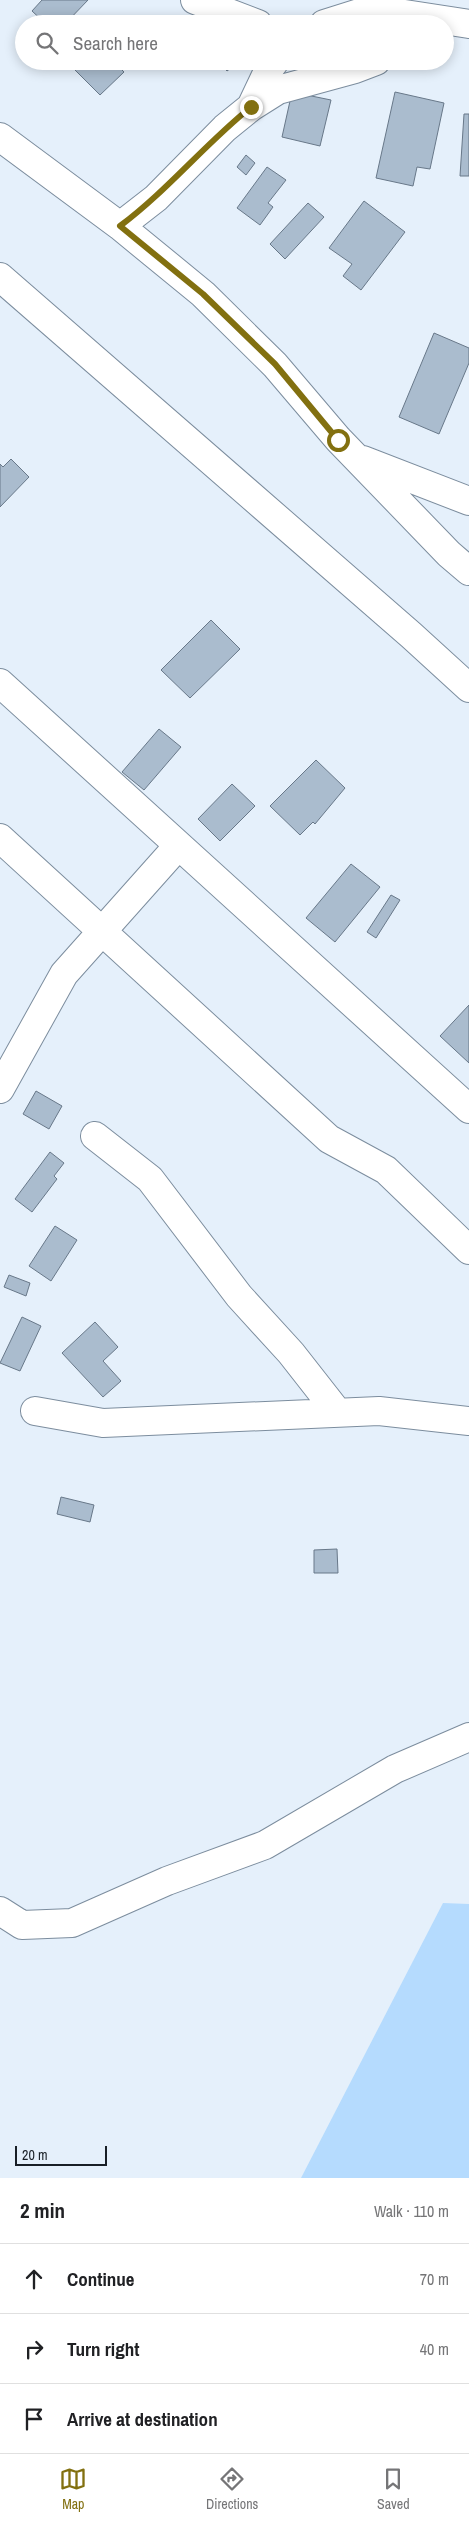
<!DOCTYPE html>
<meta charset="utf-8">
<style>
:root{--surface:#fff;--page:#f6f6f6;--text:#202124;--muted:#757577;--line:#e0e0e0;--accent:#827010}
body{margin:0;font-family:"Archivo Narrow",sans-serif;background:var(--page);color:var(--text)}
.scale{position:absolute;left:15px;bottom:12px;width:92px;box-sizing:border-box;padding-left:5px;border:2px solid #181f26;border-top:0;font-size:14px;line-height:18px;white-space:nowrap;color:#181f26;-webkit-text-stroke:4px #e5f0fb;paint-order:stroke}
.stop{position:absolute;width:15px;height:15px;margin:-11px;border:4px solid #827010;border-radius:50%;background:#fff}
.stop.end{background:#827010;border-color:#fff;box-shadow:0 1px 5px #0008}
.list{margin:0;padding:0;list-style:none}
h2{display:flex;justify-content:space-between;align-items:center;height:65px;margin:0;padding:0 20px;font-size:21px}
h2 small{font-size:16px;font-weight:400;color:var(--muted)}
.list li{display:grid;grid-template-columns:32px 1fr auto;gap:15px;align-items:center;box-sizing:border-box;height:70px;padding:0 20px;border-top:1px solid var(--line)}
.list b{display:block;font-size:19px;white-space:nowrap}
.list em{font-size:16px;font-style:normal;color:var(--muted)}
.icon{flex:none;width:28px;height:28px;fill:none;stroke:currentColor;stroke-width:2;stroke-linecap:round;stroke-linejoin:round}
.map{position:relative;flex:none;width:469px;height:2178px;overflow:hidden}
.search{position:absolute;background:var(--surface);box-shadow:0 2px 12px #0003;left:15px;right:15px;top:15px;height:55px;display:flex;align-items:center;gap:12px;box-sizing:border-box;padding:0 18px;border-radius:28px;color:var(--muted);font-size:19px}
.sheet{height:275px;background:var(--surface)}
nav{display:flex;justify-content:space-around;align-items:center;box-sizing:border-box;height:70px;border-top:1px solid var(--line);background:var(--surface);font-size:14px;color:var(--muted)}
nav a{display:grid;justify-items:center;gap:2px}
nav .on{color:var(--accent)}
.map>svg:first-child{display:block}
.green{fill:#b5dbfe}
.building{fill:#aabcce;stroke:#687889}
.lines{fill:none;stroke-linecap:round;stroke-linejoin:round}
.minor-casing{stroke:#7c8d9e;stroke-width:30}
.minor{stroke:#fff;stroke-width:28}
.route{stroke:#827010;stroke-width:6}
</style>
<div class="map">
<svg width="469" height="2178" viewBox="0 0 469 2178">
<rect width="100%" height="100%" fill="#e5f0fb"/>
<path class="green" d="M443,1903L469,1904V2178H301Z"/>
<path class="building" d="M42,0H88L65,24H46L32,11Z
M66,61H113L124,72L100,95Z
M218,61H240L227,71Z
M292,92L331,100L320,146L282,137Z
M395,92L444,103L430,169L417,167L413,186L376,178Z
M464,114H469V176H460Z
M246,155L255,163L246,175L237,167Z
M267,167L286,180L268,203L273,207L260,225L237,208Z
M364,201L405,232L361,290L343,276L352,264L329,248Z
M308,203L324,217L285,259L270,244Z
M434,333L469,348V363L439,434L399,417Z
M11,459L29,477L0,507V464L3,467Z
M211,620L240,649L190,698L161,670Z
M159,729L181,747L144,790L122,772Z
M316,760L345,788L315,824L313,822L300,835L270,806Z
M232,784L255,806L220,841L198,819Z
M351,864L380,887L335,942L306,918Z
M391,895L400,900L376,938L367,932Z
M469,1005V1063L440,1036Z
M36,1091L62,1106L49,1129L23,1114Z
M50,1152L64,1163L54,1176L57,1179L32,1212L15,1199Z
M55,1226L77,1240L51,1281L29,1266Z
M9,1275L30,1283L26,1296L4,1287Z
M22,1317L41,1326L20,1371L0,1363Z
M95,1322L118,1347L103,1361L121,1381L103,1397L62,1353Z
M61,1497L94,1505L90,1522L57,1514Z
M337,1549L338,1573H314V1550Z"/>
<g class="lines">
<g class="minor-casing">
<path id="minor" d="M195,0L258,24
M324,24L372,9L469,24
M251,107L269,69L275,61
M0,137L120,226L203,294L275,365L338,439L449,554L469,571
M120,226L156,198L225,128L251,107L278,90L355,69L376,61
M0,277L411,635L469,688
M363,460L469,501
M0,683L469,1109
M0,838L329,1139L386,1170L469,1250
M0,1089L64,974L178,846
M95,1136L150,1179L239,1296L291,1353L338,1413
M35,1411L103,1423L379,1411L469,1421
M0,1911L22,1925L72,1923L167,1881L265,1845L395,1769L469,1737"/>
</g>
<use href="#minor" class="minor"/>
</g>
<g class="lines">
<path class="route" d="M251,107C205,144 168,190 120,226L203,294L275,364L338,440"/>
</g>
</svg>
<div class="scale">20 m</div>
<div class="stop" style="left:338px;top:440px"></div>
<div class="stop end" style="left:251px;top:107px"></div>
<div class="search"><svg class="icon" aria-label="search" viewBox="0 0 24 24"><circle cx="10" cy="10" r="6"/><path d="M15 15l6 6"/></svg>Search here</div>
</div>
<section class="sheet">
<h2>2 min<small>Walk · 110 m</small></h2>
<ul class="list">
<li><svg class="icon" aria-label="ahead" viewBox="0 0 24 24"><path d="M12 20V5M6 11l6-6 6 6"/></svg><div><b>Continue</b></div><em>70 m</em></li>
<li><svg class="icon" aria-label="right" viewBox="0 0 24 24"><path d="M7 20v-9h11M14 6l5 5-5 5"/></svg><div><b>Turn right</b></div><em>40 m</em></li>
<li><svg class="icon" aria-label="arrive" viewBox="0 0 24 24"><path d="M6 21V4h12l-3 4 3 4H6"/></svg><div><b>Arrive at destination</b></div></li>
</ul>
</section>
<nav>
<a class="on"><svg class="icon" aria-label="map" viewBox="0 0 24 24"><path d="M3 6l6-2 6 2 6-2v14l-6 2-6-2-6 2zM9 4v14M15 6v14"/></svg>Map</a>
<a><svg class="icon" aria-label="directions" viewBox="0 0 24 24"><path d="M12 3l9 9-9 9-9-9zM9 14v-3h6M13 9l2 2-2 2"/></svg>Directions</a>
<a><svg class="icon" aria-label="saved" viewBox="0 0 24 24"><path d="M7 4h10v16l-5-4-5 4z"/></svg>Saved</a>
</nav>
